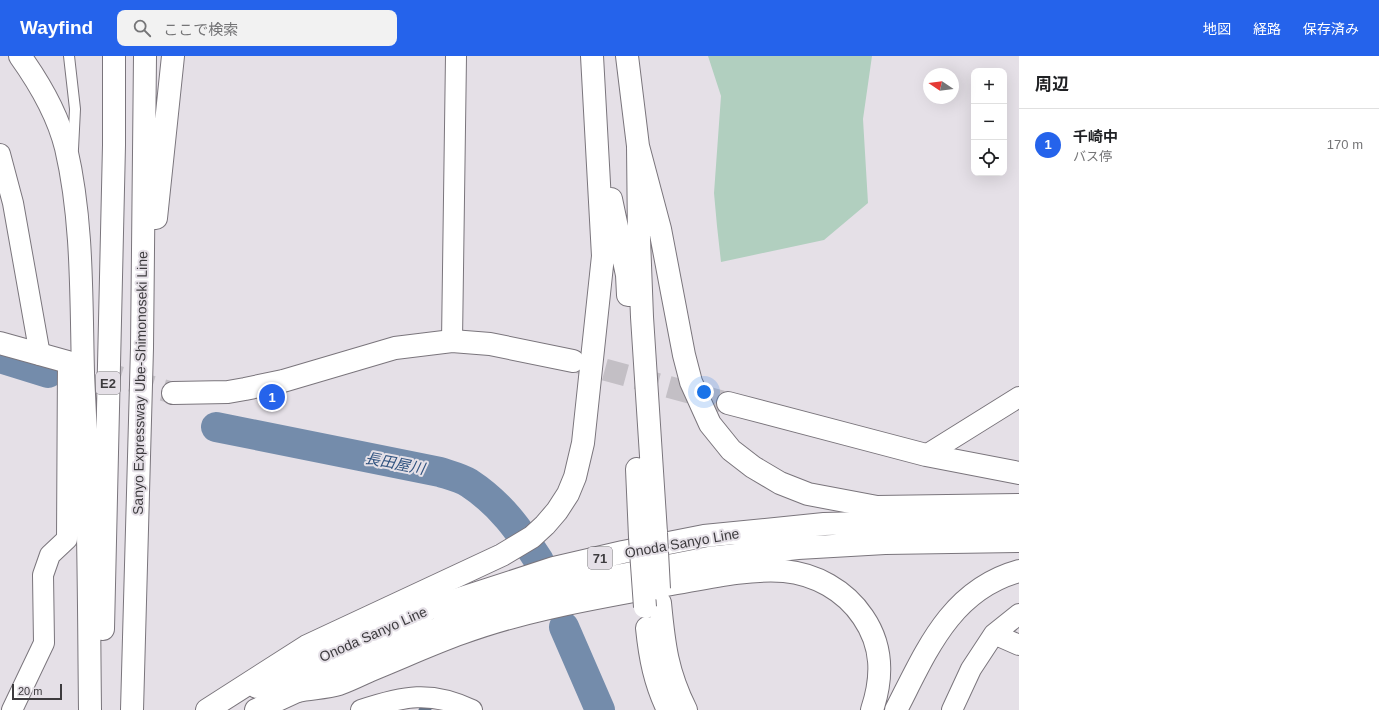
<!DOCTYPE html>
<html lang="ja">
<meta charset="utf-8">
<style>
:root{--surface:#fff;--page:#f2f2f2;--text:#202124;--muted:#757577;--line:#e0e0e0;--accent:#2563eb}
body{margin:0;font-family:Helvetica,"Noto Sans JP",sans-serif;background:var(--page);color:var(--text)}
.controls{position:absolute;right:12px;top:12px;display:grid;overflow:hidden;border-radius:8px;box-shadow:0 4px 16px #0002}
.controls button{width:36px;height:36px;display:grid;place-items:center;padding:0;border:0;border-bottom:1px solid var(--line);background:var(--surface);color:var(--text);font:20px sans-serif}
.compass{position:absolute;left:923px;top:12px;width:36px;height:36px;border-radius:50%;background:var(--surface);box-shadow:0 4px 16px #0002;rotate:283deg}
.scale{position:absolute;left:12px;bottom:10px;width:50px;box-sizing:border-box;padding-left:4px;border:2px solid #3d3b3e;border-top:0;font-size:11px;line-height:14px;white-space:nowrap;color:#3d3b3e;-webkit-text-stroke:3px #e5e0e7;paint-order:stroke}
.you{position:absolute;left:704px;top:336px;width:14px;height:14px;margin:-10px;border:3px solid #fff;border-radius:50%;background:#1a73e8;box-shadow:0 0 0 6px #1a73e833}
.badge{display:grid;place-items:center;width:26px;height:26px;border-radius:50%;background:var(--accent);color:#fff;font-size:13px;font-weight:700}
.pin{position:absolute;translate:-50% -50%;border:2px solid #fff;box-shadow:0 1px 4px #0006}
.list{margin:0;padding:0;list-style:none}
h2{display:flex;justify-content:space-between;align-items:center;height:52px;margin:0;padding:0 16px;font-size:17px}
h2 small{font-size:13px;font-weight:400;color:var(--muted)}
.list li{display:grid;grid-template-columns:26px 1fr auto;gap:12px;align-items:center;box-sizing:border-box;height:72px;padding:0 16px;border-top:1px solid var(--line)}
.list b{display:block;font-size:15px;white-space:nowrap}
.list p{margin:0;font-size:13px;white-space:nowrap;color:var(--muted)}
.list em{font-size:13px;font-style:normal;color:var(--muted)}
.icon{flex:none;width:22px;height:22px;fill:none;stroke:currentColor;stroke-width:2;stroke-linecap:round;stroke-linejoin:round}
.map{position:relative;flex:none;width:1019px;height:654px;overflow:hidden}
header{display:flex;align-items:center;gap:24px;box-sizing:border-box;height:56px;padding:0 20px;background:var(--accent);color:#fff}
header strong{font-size:19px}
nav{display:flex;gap:22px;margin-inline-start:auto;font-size:14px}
.search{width:280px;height:36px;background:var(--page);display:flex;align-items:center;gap:10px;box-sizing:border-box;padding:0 14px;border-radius:8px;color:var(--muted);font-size:15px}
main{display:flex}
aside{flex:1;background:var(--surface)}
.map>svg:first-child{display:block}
.green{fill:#b1cfbf}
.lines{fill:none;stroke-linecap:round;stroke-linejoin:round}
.stream{stroke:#64748a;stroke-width:5}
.river{stroke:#748cab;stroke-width:30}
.secondary-tunnel{stroke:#c3bfc5;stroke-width:22;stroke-dasharray:22 11;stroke-linecap:butt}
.lane-casing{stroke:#7a757c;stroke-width:12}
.street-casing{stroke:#7a757c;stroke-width:22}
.secondary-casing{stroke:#7a757c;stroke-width:24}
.primary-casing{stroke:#7a757c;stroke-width:24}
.highway-casing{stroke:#7a757c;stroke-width:24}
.lane{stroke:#fff;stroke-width:10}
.street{stroke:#fff;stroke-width:20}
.secondary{stroke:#fff;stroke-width:22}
.primary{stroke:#fff;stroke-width:22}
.highway{stroke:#fff;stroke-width:22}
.highway-bridge-casing{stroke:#7a757c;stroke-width:24;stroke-linecap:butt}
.highway-bridge{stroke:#fff;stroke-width:22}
.labels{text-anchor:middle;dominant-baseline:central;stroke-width:4;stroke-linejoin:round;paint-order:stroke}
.shield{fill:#e5e0e7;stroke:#6f6c71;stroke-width:1}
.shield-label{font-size:13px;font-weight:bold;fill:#3d3b3e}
.street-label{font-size:14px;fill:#3d3b3e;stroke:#e5e0e7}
.water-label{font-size:15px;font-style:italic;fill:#2f527f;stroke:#e5e0e7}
</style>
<header>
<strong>Wayfind</strong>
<div class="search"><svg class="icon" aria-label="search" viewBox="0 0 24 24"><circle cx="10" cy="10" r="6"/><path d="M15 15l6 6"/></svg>ここで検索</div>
<nav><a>地図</a><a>経路</a><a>保存済み</a></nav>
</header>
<main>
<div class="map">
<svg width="1019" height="654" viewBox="0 0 1019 654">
<rect width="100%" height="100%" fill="#e5e0e7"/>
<path class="green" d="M708,0H872L863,63L868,147L824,184L721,206L717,170L714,137L721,40Z"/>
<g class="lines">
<path class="stream" d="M421,654H429"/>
<path class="river" d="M0,302L48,317
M216,371L440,416C449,419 461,422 469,427C501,448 519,474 539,505
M564,571L600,654"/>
<path class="secondary-tunnel" d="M573,305L728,347
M68,306L173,337"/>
<g class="lane-casing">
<path id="lane" d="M69,0L75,53L73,93"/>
</g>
<g class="street-casing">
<path id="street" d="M0,98L13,147L40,299
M452,285L456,0
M926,399L1019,341
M994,578L1019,589
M12,654L44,587L43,519L50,499L67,483L68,306
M361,654C403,640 431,634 472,654
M952,654L971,613L994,578L1019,558"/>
</g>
<g class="secondary-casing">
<path id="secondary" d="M0,287L68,306
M173,337L228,336L245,333L283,325L395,292L452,285L490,288L573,305
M728,347L926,399L1019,417"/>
</g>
<g class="primary-casing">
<path id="primary" d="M257,631L358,583L431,552L554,512L623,496L704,480L824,468L1019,463
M256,654L397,589L499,549L556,532L709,502L798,492L885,487L1019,485"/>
</g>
<g class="highway-casing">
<path id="highway" d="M20,0C40,28 58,59 66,92C83,165 81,242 83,316C84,343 86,369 86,396C89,482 89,568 90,654
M627,0L638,90L639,183L642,261L656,477
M638,90L660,173L684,299L691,326L710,368L731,394L753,411L780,427L808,438L877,451L1019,449
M611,143L627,219L628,239
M156,162L173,0
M637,413L640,481
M660,547C664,589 667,616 686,654
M647,572C650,602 655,627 668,654
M103,573L114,89V0
M297,635C311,632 326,632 339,628C350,624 360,619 371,614C401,602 431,588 462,577C527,553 597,542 666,529C702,523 747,512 784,515C815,518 845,534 863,561C883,590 883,621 872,654
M132,654L142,292L145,0
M207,654L307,590L502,499L532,481L545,469L557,455L568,438L575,421L583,387L603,200L592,0
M896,654C926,596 950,534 1019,515"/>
</g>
<use href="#lane" class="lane"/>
<use href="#street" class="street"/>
<use href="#secondary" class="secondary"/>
<use href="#primary" class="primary"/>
<use href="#highway" class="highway"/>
<g class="highway-bridge-casing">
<path id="highway-bridge" d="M656,477L659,533
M640,481L645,551"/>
</g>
<use href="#highway-bridge" class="highway-bridge"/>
</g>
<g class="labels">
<g class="shield">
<rect x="96" y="316" width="24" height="22" rx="3"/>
<rect x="588" y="491" width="24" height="22" rx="3"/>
</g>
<g class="shield-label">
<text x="108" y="327">E2</text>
<text x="600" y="502">71</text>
</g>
<g class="street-label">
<text transform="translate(140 327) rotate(-89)">Sanyo Expressway Ube-Shimonoseki Line</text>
<text transform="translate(682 487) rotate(-10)">Onoda Sanyo Line</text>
<text transform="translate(373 578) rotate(-24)">Onoda Sanyo Line</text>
</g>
<g class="water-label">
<text transform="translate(395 407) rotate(11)">長田屋川</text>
</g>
</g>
</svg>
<div class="controls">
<button>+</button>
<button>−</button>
<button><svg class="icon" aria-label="locate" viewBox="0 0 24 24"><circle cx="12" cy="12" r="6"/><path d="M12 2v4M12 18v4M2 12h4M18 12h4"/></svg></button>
</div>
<svg class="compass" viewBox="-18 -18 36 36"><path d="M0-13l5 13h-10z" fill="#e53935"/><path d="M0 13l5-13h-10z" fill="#757577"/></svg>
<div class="scale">20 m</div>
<div class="you"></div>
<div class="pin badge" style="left:272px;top:341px">1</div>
</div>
<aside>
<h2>周辺<small></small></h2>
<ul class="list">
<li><span class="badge">1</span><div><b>千崎中</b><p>バス停</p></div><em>170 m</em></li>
</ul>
</aside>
</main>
